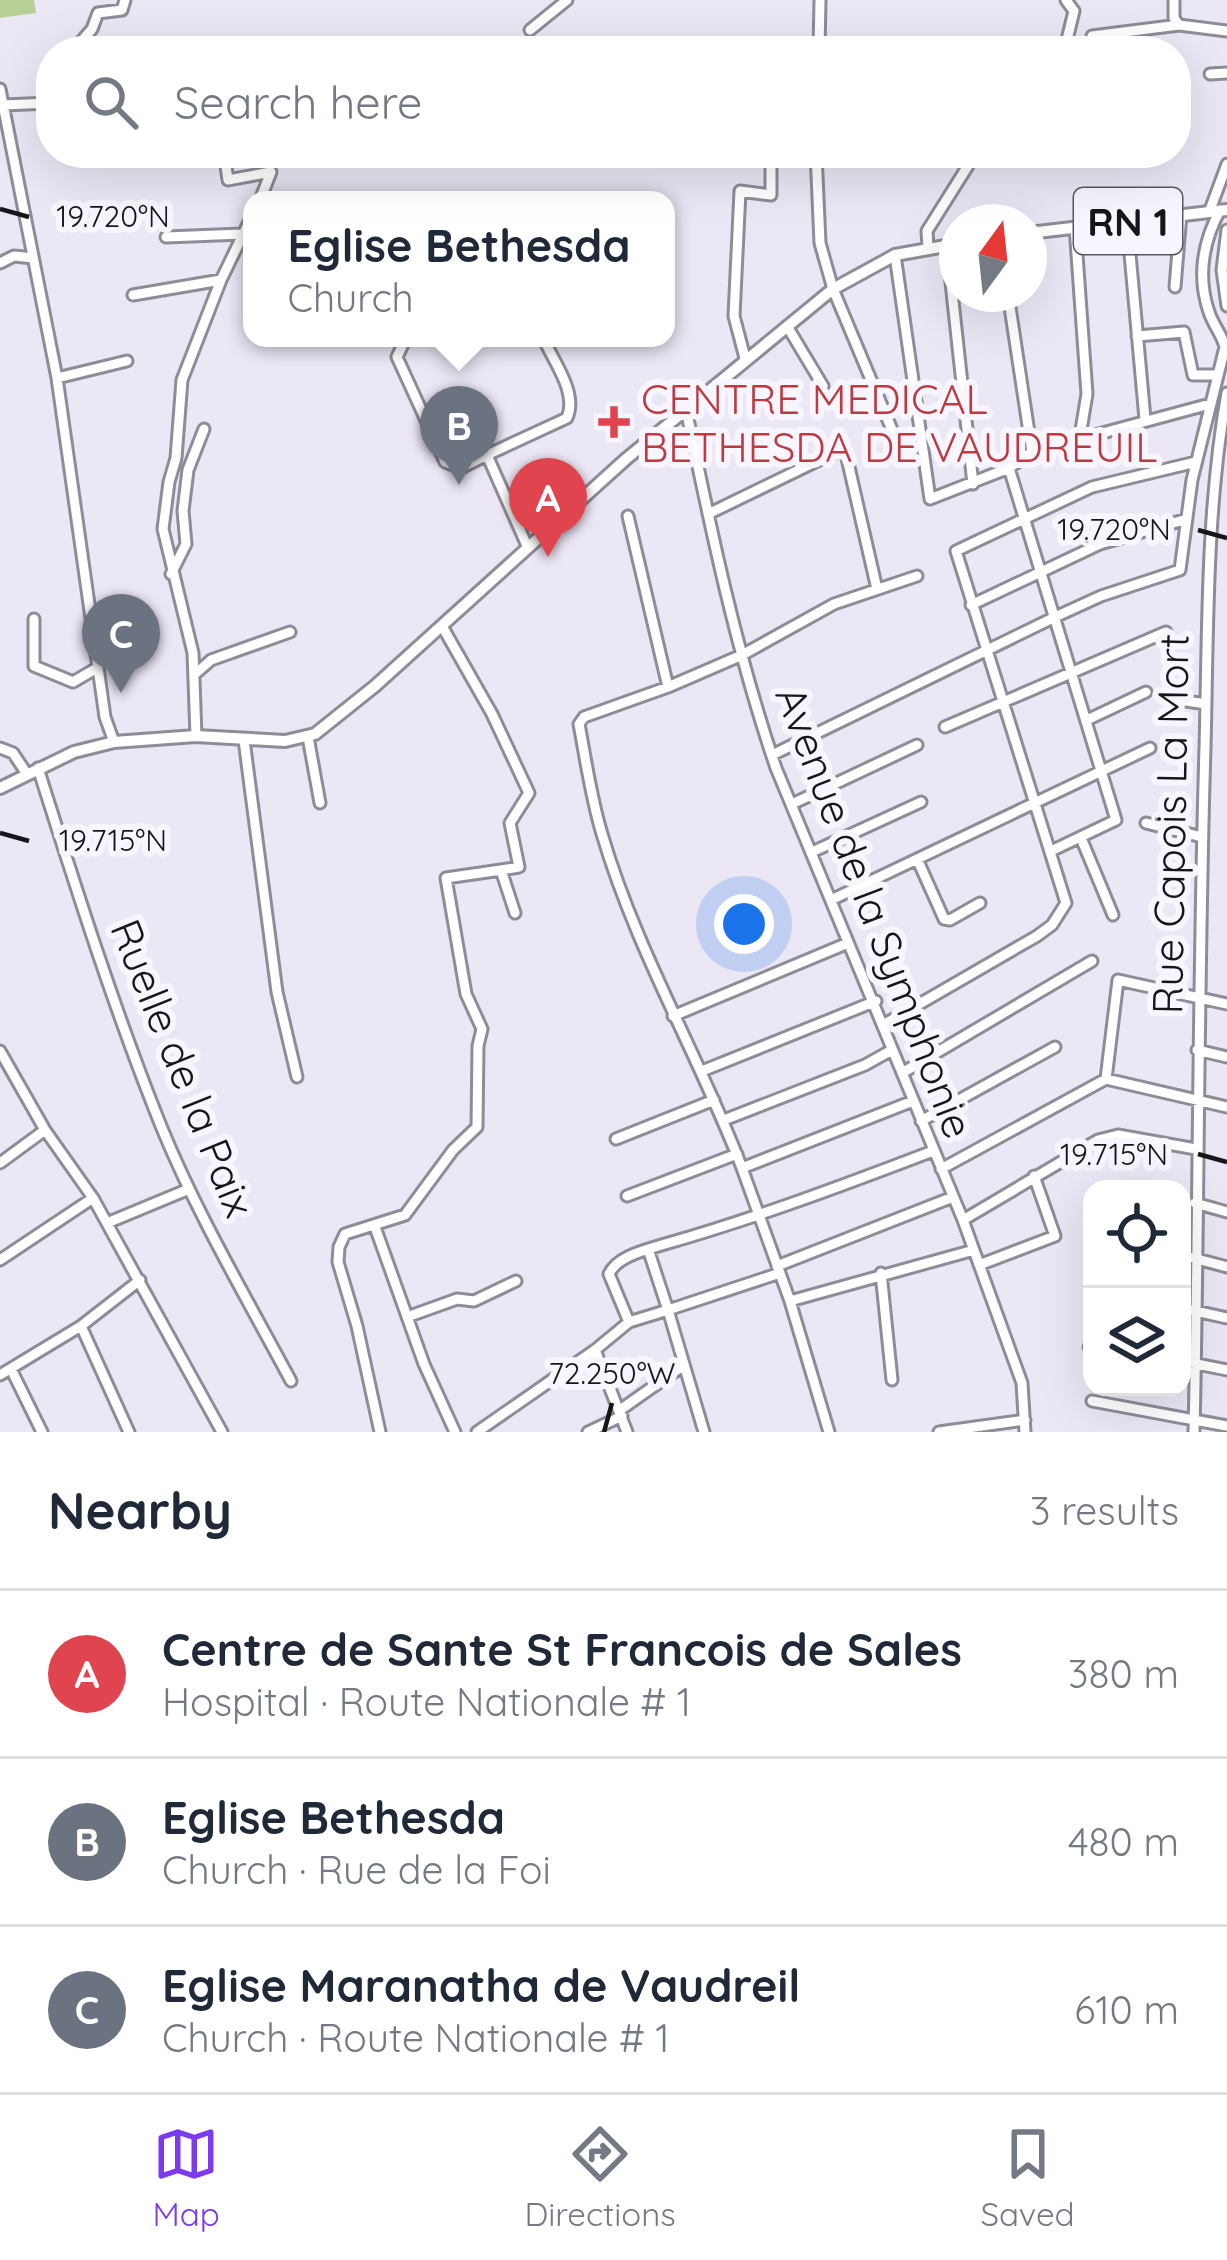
<!DOCTYPE html>
<meta charset="utf-8">
<style>
:root{--surface:#fff;--page:#f2f2f3;--text:#1f2937;--muted:#747a83;--line:#e0e1e3;--accent:#7c3aed}
body{margin:0;font-family:Quicksand,sans-serif;background:var(--page);color:var(--text)}
.controls{position:absolute;right:36px;bottom:36px;display:grid;overflow:hidden;border-radius:24px;box-shadow:0 12px 48px #0002}
.controls button{width:108px;height:108px;display:grid;place-items:center;padding:0;border:0;border-bottom:3px solid var(--line);background:var(--surface);color:var(--text);font:60px sans-serif}
.compass{position:absolute;left:939px;top:204px;width:108px;height:108px;border-radius:50%;background:var(--surface);box-shadow:0 12px 48px #0002;rotate:15deg}
.you{position:absolute;left:744px;top:924px;width:42px;height:42px;margin:-30px;border:9px solid #fff;border-radius:50%;background:#1a73e8;box-shadow:0 0 0 18px #1a73e833}
.badge{display:grid;place-items:center;width:78px;height:78px;border-radius:50%;background:var(--accent);color:#fff;font-size:39px;font-weight:700}
.pin{position:absolute;translate:-50% -99px;filter:drop-shadow(0 3px 6px #0008)}
.pin::after{content:'';position:absolute;top:63px;width:42px;height:36px;background:inherit;clip-path:polygon(0 0,100% 0,50% 100%)}
.popup{position:absolute;left:243px;top:191px;width:432px;height:156px;box-sizing:border-box;display:grid;place-content:center;border-radius:24px;background:var(--surface);filter:drop-shadow(0 3px 9px #0005);font-size:39px;white-space:nowrap;color:var(--muted)}
.popup b{font-size:45px;color:var(--text)}
.popup::after{content:'';position:absolute;left:50%;top:100%;margin-left:-24px;border:24px solid transparent;border-top-color:var(--surface)}
.list{margin:0;padding:0;list-style:none}
h2{display:flex;justify-content:space-between;align-items:center;height:156px;margin:0;padding:0 48px;font-size:51px}
h2 small{font-size:39px;font-weight:400;color:var(--muted)}
.list li{display:grid;grid-template-columns:78px 1fr auto;gap:36px;align-items:center;box-sizing:border-box;height:168px;padding:0 48px;border-top:3px solid var(--line)}
.list b{display:block;font-size:45px;white-space:nowrap}
.list p{margin:0;font-size:39px;white-space:nowrap;color:var(--muted)}
.list em{font-size:39px;font-style:normal;color:var(--muted)}
.icon{flex:none;width:66px;height:66px;fill:none;stroke:currentColor;stroke-width:2;stroke-linecap:round;stroke-linejoin:round}
.map{position:relative;flex:none;width:1227px;height:1432px;overflow:hidden}
.search{position:absolute;background:var(--surface);box-shadow:0 12px 48px #0002;left:36px;right:36px;top:36px;height:132px;display:flex;align-items:center;gap:30px;box-sizing:border-box;padding:0 42px;border-radius:48px;color:var(--muted);font-size:45px}
.sheet{height:660px;background:var(--surface)}
nav{display:flex;justify-content:space-around;align-items:center;box-sizing:border-box;height:168px;border-top:3px solid var(--line);background:var(--surface);font-size:33px;color:var(--muted)}
nav a{display:grid;justify-items:center;gap:6px}
nav .on{color:var(--accent)}
.map>svg:first-child{display:block}
.green{fill:#b7ce94}
.lines{fill:none;stroke-linecap:round;stroke-linejoin:round}
.minor-casing{stroke:#8f8c98;stroke-width:15}
.major-casing{stroke:#8f8c98;stroke-width:16}
.minor{stroke:#fff;stroke-width:9}
.major{stroke:#fff;stroke-width:10}
.ticks{fill:none;stroke:#16151a;stroke-width:4.5}
.health-dot{fill:#e0444e;stroke:#f7f6fe;stroke-width:4.5}
.labels{text-anchor:middle;dominant-baseline:central;stroke-width:12;stroke-linejoin:round;paint-order:stroke}
.shield{fill:#f7f6fe;stroke:#5a585e;stroke-width:3}
.shield-label{font-size:39px;font-weight:bold;fill:#16151a}
.health-label{font-size:42px;fill:#be3a42;stroke:#f7f6fe;text-anchor:start}
.street-label{font-size:42px;fill:#16151a;stroke:#f7f6fe}
.ticks-label{font-size:30px;text-anchor:middle;fill:#16151a;stroke:#f7f6fe;stroke-width:12;stroke-linejoin:round;paint-order:stroke}
</style>
<div class="map">
<svg width="1227" height="1432" viewBox="0 0 1227 1432">
<rect width="100%" height="100%" fill="#ebe7f5"/>
<path class="green" d="M0,0H34L36,13L0,18Z"/>
<g class="lines">
<g class="minor-casing">
<path id="minor" d="M1174,0V18L1179,25L1227,31
M530,30L567,0
M1092,36L1179,25
M73,51L92,29L98,13L122,10L125,0
M819,51L820,0
M1059,51L1065,48L1074,11L1066,0
M1210,74L1227,73
M0,89L57,378L105,717L114,742
M3,105L51,103
M224,153L228,180L271,172L260,200
M816,153L820,243L833,289L895,437
M1210,210L1227,164
M1127,221L1145,419
M1075,227L1087,394L1080,436
M1227,230L1222,270L1227,306
M166,237L242,234
M947,246L973,484
M928,247L927,231L976,153
M895,255L930,499L1009,468L1032,452L1210,404
M0,263L14,256L33,258
M1175,287L1181,214
M1008,294L1032,452
M133,295L221,280
M787,326L823,386
M1137,336L1184,332L1193,375H1215
M406,338L397,357L445,462L461,468L487,455L528,548
M745,358L734,316L740,191L771,195V153
M57,378L127,361
M686,409C711,530 736,651 776,768L963,1220L1022,1383L1025,1432
M487,455L567,418C578,393 554,362 543,338
M1009,468L1116,820L1051,851
M708,514L842,449L846,454L877,589
M628,516L668,687
M171,574L186,544L183,511L188,470L204,429
M971,605L1100,544L1187,519
M34,619V666L73,682L97,668
M442,626L492,714L529,793L510,823L519,867L501,870L515,913
M194,675L211,660L290,632
M1166,698L1206,704
M1087,720L1146,692
M945,727L1166,632
M196,736L193,653L163,529L169,482L176,458L182,380L221,280L252,216
M308,737L320,803
M244,740L277,992L297,1077
M0,748L13,753L27,774
M772,755L1055,617L1101,596L1180,570L1192,480L1225,347C1222,334 1213,325 1209,312C1197,277 1203,242 1220,210
M38,768C76,888 114,1009 161,1126C197,1214 246,1297 291,1381
M792,804L917,745
M1146,823L1202,837
M1081,838L1113,915
M812,852L921,802
M918,861L944,919L950,920L980,903
M831,900L1150,748
M673,1016L848,943
M883,1025L1037,936L1052,925L1066,903L956,551L1092,487L1196,462
M1197,1050L1227,1057
M0,1051L45,1130L93,1198L222,1432
M702,1071L876,1001
M902,1073L1092,961
M1106,1079L1118,980L1227,1004
M913,1101L742,1168C699,1056 636,950 602,834C591,798 586,761 579,724L584,717L668,687L742,655L834,604L917,576
M724,1120L865,1065L892,1050
M921,1121L1055,1047
M616,1139L714,1100
M0,1163L45,1130
M742,1168L790,1301L974,1250
M941,1169L1106,1079L1227,1107
M627,1196L737,1154
M1195,1203L1227,1212
M963,1220L1098,1140L1118,1135L1196,1149
M107,1223L189,1189
M375,1227L424,1364L455,1432
M1182,1255L1227,1267
M0,1260L93,1198
M979,1265L1055,1236L1034,1176
M777,1266L953,1197
M881,1273L892,1380
M790,1301L829,1432
M1182,1308L1227,1318
M407,1317L457,1299L474,1301L516,1281
M629,1322L609,1274C617,1256 646,1250 665,1244C756,1218 844,1185 933,1151
M81,1326L129,1432
M1089,1347H1092
M1182,1361L1227,1370
M11,1369L42,1432
M0,1375L81,1326L140,1280
M1092,1401L1227,1426
M620,1410L684,1365
M380,1432L357,1326L338,1262L339,1247L345,1234L405,1215L453,1150L477,1127L478,1046L482,1029L466,994L446,878L501,870
M477,1432L595,1350
M588,1432L622,1416
M627,1432L595,1350L629,1322L668,1310L648,1249
M704,1432L668,1310L780,1273
M939,1432L1025,1420
M1194,1432C1199,1204 1198,976 1205,748C1208,630 1206,509 1227,393"/>
</g>
<g class="major-casing">
<path id="major" d="M1029,233L1227,210
M0,788L74,752L114,742L196,736L285,741L315,734L375,686L626,459L833,289L895,255L957,244"/>
</g>
<use href="#minor" class="minor"/>
<use href="#major" class="major"/>
</g>
<path class="ticks" d="M0,209L29,217M1198,530L1227,538M0,833L29,841M1198,1154L1227,1162M604,1432L612,1403"/>
<path class="health-dot" d="M608 404h12v12h12v12h-12v12h-12v-12h-12v-12h12z"/>
<g class="labels">
<rect class="shield" x="1074" y="188" width="108" height="66" rx="9"/>
<g class="shield-label">
<text x="1128" y="221">RN 1</text>
</g>
<g class="health-label">
<text x="641" y="398">CENTRE MEDICAL<tspan x="641" dy="48">BETHESDA DE VAUDREUIL</tspan></text>
</g>
<g class="street-label">
<text transform="translate(1170 824) rotate(-89)">Rue Capois La Mort</text>
<text transform="translate(875 912) rotate(69)">Avenue de la Symphonie</text>
<text transform="translate(183 1068) rotate(68)">Ruelle de la Paix</text>
</g>
</g>
<g class="ticks-label">
<text x="113" y="227">19.720°N</text>
<text x="1114" y="540">19.720°N</text>
<text x="113" y="851">19.715°N</text>
<text x="1114" y="1165">19.715°N</text>
<text x="612" y="1384">72.250°W</text>
</g>
</svg>
<div class="controls">
<button><svg class="icon" aria-label="locate" viewBox="0 0 24 24"><circle cx="12" cy="12" r="6"/><path d="M12 2v4M12 18v4M2 12h4M18 12h4"/></svg></button>
<button><svg class="icon" aria-label="layers" viewBox="0 0 24 24"><path d="M12 4l9 5-9 5-9-5zM3 14l9 5 9-5"/></svg></button>
</div>
<svg class="compass" viewBox="-18 -18 36 36"><path d="M0-13l5 13h-10z" fill="#e53935"/><path d="M0 13l5-13h-10z" fill="#747a83"/></svg>
<div class="you"></div>
<div class="pin badge" style="left:548px;top:557px;background:#e0444e">A</div>
<div class="pin badge" style="left:459px;top:485px;background:#6b7280">B</div>
<div class="popup"><b>Eglise Bethesda</b>Church</div>
<div class="pin badge" style="left:121px;top:693px;background:#6b7280">C</div>
<div class="search"><svg class="icon" aria-label="search" viewBox="0 0 24 24"><circle cx="10" cy="10" r="6"/><path d="M15 15l6 6"/></svg>Search here</div>
</div>
<section class="sheet">
<h2>Nearby<small>3 results</small></h2>
<ul class="list">
<li><span class="badge" style="background:#e0444e">A</span><div><b>Centre de Sante St Francois de Sales</b><p>Hospital · Route Nationale # 1</p></div><em>380 m</em></li>
<li><span class="badge" style="background:#6b7280">B</span><div><b>Eglise Bethesda</b><p>Church · Rue de la Foi</p></div><em>480 m</em></li>
<li><span class="badge" style="background:#6b7280">C</span><div><b>Eglise Maranatha de Vaudreil</b><p>Church · Route Nationale # 1</p></div><em>610 m</em></li>
</ul>
</section>
<nav>
<a class="on"><svg class="icon" aria-label="map" viewBox="0 0 24 24"><path d="M3 6l6-2 6 2 6-2v14l-6 2-6-2-6 2zM9 4v14M15 6v14"/></svg>Map</a>
<a><svg class="icon" aria-label="directions" viewBox="0 0 24 24"><path d="M12 3l9 9-9 9-9-9zM9 14v-3h6M13 9l2 2-2 2"/></svg>Directions</a>
<a><svg class="icon" aria-label="saved" viewBox="0 0 24 24"><path d="M7 4h10v16l-5-4-5 4z"/></svg>Saved</a>
</nav>
